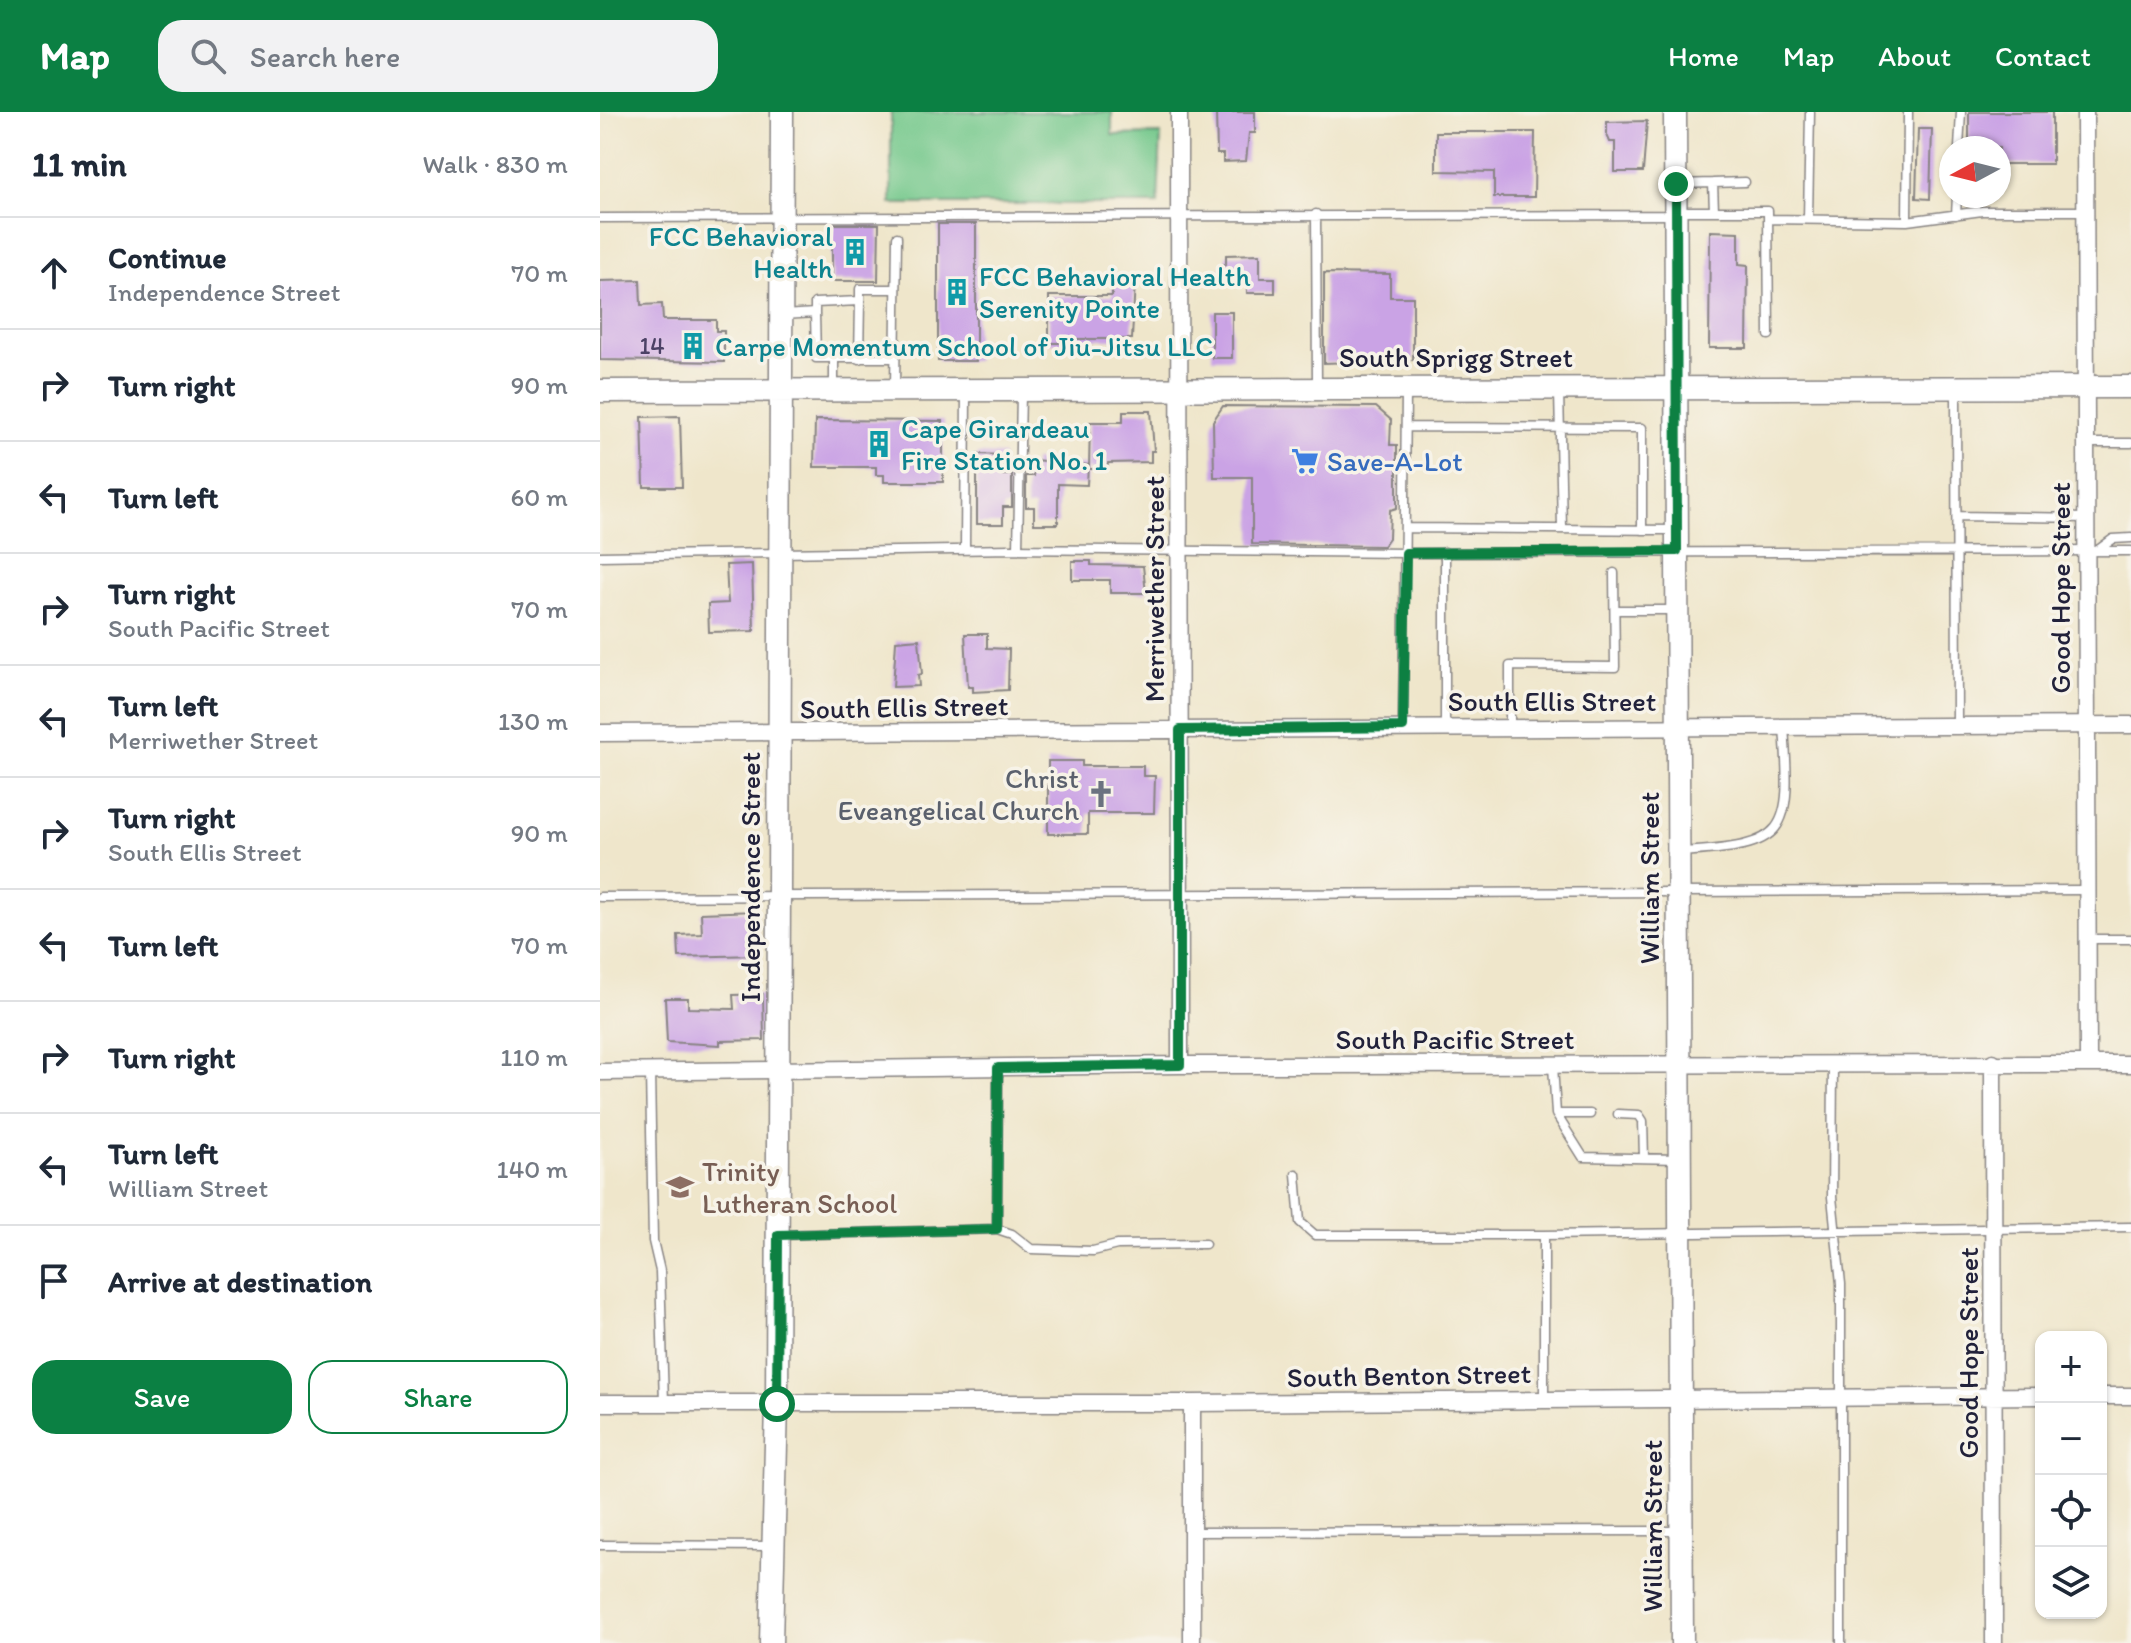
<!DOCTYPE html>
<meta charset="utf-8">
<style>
:root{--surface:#fff;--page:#f2f2f3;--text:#1f2937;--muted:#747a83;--line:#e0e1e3;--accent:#0b8043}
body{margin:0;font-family:Itim,sans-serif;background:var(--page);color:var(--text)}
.controls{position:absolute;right:24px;bottom:24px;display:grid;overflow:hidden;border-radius:16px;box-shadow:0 2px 6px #0004}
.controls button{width:72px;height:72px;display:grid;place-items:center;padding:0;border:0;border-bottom:2px solid var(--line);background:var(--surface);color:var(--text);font:40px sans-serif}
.compass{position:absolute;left:1339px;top:24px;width:72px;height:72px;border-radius:50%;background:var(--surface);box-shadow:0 2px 6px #0004;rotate:263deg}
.stop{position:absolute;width:24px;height:24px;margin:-18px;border:6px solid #0b8043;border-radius:50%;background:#fff}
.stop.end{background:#0b8043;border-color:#fff;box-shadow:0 2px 8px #0008}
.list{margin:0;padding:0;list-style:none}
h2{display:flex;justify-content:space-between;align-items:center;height:104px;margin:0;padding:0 32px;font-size:34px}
h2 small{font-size:26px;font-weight:400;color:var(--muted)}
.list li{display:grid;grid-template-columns:52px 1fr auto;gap:24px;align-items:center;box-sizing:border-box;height:112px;padding:0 32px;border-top:2px solid var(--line)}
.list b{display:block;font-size:30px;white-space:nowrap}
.list p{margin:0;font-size:26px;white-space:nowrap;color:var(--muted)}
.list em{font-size:26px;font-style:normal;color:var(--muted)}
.actions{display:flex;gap:16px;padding:24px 32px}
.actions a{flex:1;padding:18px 0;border:2px solid var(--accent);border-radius:24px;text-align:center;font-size:28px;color:var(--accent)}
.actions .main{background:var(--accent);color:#fff}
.icon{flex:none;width:44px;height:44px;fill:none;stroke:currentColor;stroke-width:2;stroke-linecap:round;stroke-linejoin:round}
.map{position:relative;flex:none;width:1531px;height:1531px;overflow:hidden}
header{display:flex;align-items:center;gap:48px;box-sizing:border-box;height:112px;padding:0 40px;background:var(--accent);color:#fff}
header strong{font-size:38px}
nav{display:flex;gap:44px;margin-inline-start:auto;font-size:28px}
.search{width:560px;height:72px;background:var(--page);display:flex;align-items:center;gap:20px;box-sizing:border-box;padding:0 28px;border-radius:24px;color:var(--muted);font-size:30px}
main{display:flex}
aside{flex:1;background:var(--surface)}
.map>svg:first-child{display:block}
.green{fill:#73c88b;stroke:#4a7563;stroke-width:2}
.building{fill:#caa3e5}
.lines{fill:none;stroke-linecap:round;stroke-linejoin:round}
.lane-casing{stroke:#888483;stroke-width:11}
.street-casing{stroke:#888483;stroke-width:19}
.secondary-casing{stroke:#888483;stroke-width:25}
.lane{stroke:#fff;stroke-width:8}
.street{stroke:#fff;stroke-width:16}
.secondary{stroke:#fff;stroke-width:22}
.route{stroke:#0b8043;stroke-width:10}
.labels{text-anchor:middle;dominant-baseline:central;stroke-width:7;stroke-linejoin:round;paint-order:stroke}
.number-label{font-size:24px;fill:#4c4266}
.culture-label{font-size:28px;fill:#0d838f;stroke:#f7f3e8;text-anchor:start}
.street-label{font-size:28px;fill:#22223b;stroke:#f7f3e8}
.shop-label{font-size:28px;fill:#366cbe;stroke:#f7f3e8;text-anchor:start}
.worship-label{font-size:28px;fill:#5b616d;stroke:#f7f3e8;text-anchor:end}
.education-label{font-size:28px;fill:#785e54;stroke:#f7f3e8;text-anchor:start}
</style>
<header>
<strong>Map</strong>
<div class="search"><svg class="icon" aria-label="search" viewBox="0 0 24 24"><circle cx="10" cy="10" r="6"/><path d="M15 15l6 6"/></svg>Search here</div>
<nav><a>Home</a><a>Map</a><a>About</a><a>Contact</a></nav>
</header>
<main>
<aside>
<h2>11 min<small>Walk · 830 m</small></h2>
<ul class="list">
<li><svg class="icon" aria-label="ahead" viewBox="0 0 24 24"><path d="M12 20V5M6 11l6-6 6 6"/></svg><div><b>Continue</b><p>Independence Street</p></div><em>70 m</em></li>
<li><svg class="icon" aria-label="right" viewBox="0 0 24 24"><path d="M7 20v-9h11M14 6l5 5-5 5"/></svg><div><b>Turn right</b></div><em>90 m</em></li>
<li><svg class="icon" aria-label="left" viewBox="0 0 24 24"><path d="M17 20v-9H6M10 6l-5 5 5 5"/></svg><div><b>Turn left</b></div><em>60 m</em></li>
<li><svg class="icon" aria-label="right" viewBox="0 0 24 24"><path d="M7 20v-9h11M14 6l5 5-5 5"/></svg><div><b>Turn right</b><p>South Pacific Street</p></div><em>70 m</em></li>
<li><svg class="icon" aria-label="left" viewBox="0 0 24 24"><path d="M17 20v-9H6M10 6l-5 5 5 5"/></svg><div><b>Turn left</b><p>Merriwether Street</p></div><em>130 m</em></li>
<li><svg class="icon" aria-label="right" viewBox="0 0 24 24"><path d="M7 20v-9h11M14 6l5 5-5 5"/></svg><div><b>Turn right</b><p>South Ellis Street</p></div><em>90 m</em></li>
<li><svg class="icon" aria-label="left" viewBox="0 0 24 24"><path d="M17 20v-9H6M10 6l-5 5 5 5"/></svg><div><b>Turn left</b></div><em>70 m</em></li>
<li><svg class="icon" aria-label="right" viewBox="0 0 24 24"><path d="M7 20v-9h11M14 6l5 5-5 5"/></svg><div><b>Turn right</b></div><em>110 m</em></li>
<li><svg class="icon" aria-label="left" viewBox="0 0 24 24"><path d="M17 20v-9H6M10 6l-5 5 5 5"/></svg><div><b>Turn left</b><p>William Street</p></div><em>140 m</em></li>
<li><svg class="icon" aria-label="arrive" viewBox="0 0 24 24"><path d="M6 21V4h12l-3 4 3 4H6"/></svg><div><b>Arrive at destination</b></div></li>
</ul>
<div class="actions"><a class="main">Save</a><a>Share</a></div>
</aside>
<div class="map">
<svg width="1531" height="1531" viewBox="0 0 1531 1531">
<rect width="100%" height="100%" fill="#f7f3e8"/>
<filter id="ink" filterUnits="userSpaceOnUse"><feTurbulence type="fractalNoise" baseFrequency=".0125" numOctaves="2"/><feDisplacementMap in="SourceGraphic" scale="16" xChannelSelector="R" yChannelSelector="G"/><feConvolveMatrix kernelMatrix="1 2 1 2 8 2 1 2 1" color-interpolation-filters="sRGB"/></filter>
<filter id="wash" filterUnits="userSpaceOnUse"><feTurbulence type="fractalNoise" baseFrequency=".006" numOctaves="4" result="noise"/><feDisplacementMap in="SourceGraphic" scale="32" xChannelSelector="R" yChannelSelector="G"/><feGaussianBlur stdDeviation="1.8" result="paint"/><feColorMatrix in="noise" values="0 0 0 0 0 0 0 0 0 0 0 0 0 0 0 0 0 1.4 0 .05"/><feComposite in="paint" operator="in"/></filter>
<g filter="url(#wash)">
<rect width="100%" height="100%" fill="#efe6cb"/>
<path class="green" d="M291,0H512V23L561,22L558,92H291Z"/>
<g id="blocks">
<path class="building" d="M616,0H655V21H649L646,49L623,50V42H617Z
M1369,0H1452V52H1399V36H1369Z
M1047,9L1043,60H1015V30H1010L1007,23V10Z
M1318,17H1332L1330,87L1316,86Z
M836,20H935L934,85H894V60L836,59Z
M232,112H279L278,169H232Z
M338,112H376V249H338Z
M1110,119L1139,120V152L1148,153L1147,236H1109Z
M660,142V166H675V181H647V170H621V153L626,152V143Z
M724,161L790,162V185H813V248L724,251Z
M40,168L41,193L62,192L63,208H116V219H124V250L0,248V169Z
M512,168H535L532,227H472V231H449V184H512Z
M612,200H632V246H612Z
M623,294L776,295L791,308L790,333H797V396L790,398L789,426L783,434L652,432V365H614L613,309Z
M523,299H551L554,339H551V350L508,351L507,357H489L490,310H523Z
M80,304L82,375H44L42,305Z
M215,308L343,309V370H284V363H276V355H214Z
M377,342L403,343V363H412V395H403V412H377Z
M434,348L488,353L487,373L458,372V412H434V395H426V364H434Z
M472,449H491V453L543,454L546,481H510V468H472Z
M152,452L154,519L109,520L108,492L128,491L126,453Z
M365,522H387V536L409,537L408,578L373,580V575H368Z
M319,527L322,562L318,563L319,574L293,575L296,529Z
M448,649H482V654H543V664H555L554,701H488V722H448Z
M157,799L158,843L79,845L78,823L102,822L101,801Z
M163,882L164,928L120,929V933L67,930L65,886H88V896L134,897L133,883Z"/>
</g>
</g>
<g filter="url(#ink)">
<use href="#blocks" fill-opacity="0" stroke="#888483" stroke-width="2"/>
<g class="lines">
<g class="lane-casing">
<path id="lane" d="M1359,36L1361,0
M1078,72L1113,71
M1077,99H1168L1169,223
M1114,99L1113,71L1145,70
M716,102L717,273
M1356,103L1357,84
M0,106L1075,103
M1168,107L1307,109L1382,99H1485
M1208,107L1210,0
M1307,109L1308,0
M215,201V191L260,189V177H296
M183,203L215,201L216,246H234
M259,247L260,189
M295,275L297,125
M234,276V246H295
M1356,278L1357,613
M959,279L962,416
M806,315L1042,316V418
M1487,331H1531
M1357,404L1486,406
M807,416L1074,418
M418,437L421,281
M365,438L366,281
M1498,438L1513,427L1531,426
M0,444L411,437L806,441L1531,439
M1015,498H1074
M910,614V554L1015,555L1014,461
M803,615L806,280
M845,616V440
M1080,740C1188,734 1192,723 1184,615
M0,785L1487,778
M1488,827H1531
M1233,952L1232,1085L1241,1172V1531
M953,953L956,1002L983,1045L1079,1047
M50,960L53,1129L60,1159L64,1291
M956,1002H990
M1018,1002L1039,1003L1043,1009L1044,1046
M696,1062L700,1110L715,1123H944
M397,1117L412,1122L431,1137L493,1139L517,1133L605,1132
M179,1123L397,1117L398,956
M944,1287V1123L1531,1115
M592,1420L1079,1419
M0,1433L171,1434"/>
</g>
<g class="street-casing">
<path id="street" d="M579,0L580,953
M1485,0L1488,952
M0,621L1531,613
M1393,950L1394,1531
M0,960L580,953L1531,952
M1501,1284H1531
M0,1291H592L1441,1284
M592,1291V1531"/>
</g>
<g class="secondary-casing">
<path id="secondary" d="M1075,0L1082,1531
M0,279L1531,275
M171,1531L177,1292L182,0"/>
</g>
<use href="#lane" class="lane"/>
<use href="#street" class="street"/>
<use href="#secondary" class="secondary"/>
</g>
</g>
<g class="lines" filter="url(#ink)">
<path class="route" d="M177,1292L178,1123L397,1117L398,956L580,953V618L803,615L806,441L1077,439L1076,72"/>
</g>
<defs>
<g id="building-bare" transform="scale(2.16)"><path d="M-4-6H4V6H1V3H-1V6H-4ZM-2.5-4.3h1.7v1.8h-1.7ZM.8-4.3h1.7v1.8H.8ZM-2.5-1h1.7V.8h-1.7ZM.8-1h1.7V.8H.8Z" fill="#0f9aa8" stroke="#f7f3e8" stroke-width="2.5" paint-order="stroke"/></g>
<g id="supermarket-bare" transform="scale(2.16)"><path d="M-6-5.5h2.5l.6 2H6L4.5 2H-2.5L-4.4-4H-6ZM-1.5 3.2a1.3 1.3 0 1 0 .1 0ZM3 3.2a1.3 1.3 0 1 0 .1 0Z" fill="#3f7fe0" stroke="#f7f3e8" stroke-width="2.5" paint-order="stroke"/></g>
<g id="church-bare" transform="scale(2.16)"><path d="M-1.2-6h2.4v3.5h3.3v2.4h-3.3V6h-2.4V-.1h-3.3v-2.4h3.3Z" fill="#6b7280" stroke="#f7f3e8" stroke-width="2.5" paint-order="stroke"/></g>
<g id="school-bare" transform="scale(2.16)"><path d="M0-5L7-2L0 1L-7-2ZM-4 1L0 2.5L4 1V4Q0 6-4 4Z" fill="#8d6e63" stroke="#f7f3e8" stroke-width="2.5" paint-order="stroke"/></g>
</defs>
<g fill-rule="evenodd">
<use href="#building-bare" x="255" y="140"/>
<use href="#building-bare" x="357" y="180"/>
<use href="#building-bare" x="93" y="234"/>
<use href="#building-bare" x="279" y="332"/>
<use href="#supermarket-bare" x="705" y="349"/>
<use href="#church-bare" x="501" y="682"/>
<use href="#school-bare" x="80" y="1075"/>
</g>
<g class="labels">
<g class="number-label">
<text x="52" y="233">14</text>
</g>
<g class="culture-label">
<text x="233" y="124" text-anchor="end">FCC Behavioral<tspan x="233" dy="32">Health</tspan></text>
<text x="379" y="164">FCC Behavioral Health<tspan x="379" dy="32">Serenity Pointe</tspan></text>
<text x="115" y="234">Carpe Momentum School of Jiu-Jitsu LLC</text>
<text x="301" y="316">Cape Girardeau<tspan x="301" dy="32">Fire Station No. 1</tspan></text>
</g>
<g class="street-label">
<text x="856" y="245">South Sprigg Street</text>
<text transform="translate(1460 476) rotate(-90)">Good Hope Street</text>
<text transform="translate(554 477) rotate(-90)">Merriwether Street</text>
<text x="952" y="589">South Ellis Street</text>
<text transform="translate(304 595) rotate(-1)">South Ellis Street</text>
<text transform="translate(150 765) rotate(-90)">Independence Street</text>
<text transform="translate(1049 766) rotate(-90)">William Street</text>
<text x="855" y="927">South Pacific Street</text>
<text transform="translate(1368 1241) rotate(-90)">Good Hope Street</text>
<text transform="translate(809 1263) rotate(-1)">South Benton Street</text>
<text transform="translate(1052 1414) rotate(-90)">William Street</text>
</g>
<g class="shop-label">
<text x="727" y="349">Save-A-Lot</text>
</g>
<g class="worship-label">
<text x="479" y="666">Christ<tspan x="479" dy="32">Eveangelical Church</tspan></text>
</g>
<g class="education-label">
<text x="102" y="1059">Trinity<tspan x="102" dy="32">Lutheran School</tspan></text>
</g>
</g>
</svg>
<div class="controls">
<button>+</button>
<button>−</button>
<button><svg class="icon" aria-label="locate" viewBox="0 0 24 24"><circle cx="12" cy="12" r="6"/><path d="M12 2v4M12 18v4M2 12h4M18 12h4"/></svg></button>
<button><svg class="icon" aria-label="layers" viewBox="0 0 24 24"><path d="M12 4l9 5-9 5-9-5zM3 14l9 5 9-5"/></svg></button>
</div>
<svg class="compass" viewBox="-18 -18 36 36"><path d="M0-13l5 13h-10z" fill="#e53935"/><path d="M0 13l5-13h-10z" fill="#747a83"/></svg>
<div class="stop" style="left:177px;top:1292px"></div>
<div class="stop end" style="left:1076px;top:72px"></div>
</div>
</main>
